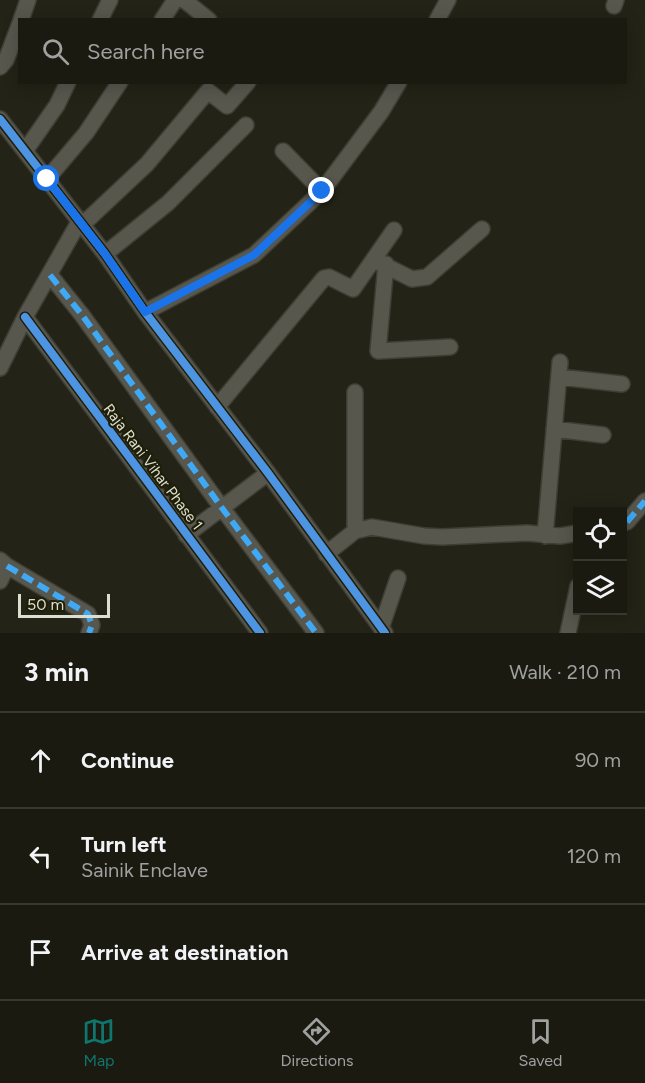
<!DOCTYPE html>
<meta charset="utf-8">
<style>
:root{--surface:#1a1a11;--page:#27271f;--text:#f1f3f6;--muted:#9fa19f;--line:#383831;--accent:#0f766e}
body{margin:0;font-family:Figtree,sans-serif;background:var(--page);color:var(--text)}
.controls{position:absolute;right:18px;bottom:18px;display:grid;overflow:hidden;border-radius:0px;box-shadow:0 3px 15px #0003}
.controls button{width:54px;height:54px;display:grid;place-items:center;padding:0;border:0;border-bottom:2px solid var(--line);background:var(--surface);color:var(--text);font:30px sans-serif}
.scale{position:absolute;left:18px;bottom:15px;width:92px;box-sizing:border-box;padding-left:6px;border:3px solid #dddecf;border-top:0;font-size:16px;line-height:21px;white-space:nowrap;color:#dddecf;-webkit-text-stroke:4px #1f1e08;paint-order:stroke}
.stop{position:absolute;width:18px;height:18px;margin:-14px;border:4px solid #1a73e8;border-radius:50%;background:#fff}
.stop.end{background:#1a73e8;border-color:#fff;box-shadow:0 2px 6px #0008}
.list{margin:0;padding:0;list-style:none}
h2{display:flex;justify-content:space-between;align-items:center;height:78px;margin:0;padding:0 24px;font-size:26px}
h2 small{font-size:20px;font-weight:400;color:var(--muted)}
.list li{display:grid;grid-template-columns:39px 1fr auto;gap:18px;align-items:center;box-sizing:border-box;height:96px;padding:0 24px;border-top:2px solid var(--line)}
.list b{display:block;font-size:22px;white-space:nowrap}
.list p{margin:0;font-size:20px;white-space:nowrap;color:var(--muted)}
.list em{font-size:20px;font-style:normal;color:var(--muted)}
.icon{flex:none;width:33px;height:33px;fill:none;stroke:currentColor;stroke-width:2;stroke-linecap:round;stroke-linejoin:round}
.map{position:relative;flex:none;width:645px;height:633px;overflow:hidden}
.search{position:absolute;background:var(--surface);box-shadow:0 3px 15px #0003;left:18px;right:18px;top:18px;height:66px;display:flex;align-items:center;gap:15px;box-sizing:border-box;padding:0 21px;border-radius:0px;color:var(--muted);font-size:22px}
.sheet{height:366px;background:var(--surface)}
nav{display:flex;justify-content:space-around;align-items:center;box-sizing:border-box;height:84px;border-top:2px solid var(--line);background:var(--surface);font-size:16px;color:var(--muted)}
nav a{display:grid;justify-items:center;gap:3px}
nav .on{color:var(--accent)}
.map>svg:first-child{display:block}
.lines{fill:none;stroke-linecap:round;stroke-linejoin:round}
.minor-casing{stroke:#3e3e35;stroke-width:18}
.minor{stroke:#57574e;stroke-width:15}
.quiet{stroke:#3fa9f5;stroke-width:6;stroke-dasharray:12 6;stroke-linecap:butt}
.cycleway-casing{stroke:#1f1e08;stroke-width:11}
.cycleway{stroke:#4d94e3;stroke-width:8}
.route{stroke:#1a73e8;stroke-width:8}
.labels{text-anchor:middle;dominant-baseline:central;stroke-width:4.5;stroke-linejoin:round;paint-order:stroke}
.street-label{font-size:15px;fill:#dddecf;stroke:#1f1e08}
</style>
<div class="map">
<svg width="645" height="633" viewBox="0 0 645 633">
<rect width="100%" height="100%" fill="#232317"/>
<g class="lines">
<g class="minor-casing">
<path id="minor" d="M184,0L209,20
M614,6L616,0
M21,20L28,0
M100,20L110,0
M162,20L175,0
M437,20L448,0
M0,67L6,60L20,23
M0,119L105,254L145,312L268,473L385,633
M25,151L57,105L68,82
M283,151L322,191
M47,179L86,133L120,82
M82,225L147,164L208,91L227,106L248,82
M105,254L168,203L246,125
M378,262L412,279L427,277L482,229
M386,264L378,351L450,347
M50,275L82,315L222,508L316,633
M145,312L254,255L322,191L381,112L399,82
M25,317L260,633
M0,368L25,317L79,222
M559,377L622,384
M217,407L324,278L329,277L353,289L394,230
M554,429L603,435
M627,522L645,501
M355,531V392
M186,535L268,473
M545,536L560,362
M326,554L355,531L372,527L424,536L442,537L527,533L560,536L578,533
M0,560L7,566L0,581
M7,566L88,614L92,625L89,633
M381,628L398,578
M568,633L578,586"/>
</g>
<use href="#minor" class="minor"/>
<path class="quiet" d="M50,275L82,315L222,508L316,633
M627,522L645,501
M7,566L88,614L92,625L89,633"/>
<g class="cycleway-casing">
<path id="cycleway" d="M0,119L105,254L145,312L268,473L385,633
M25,317L260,633"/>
</g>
<use href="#cycleway" class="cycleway"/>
</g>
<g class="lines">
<path class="route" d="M47,179L105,254L145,312L254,255L322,191"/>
</g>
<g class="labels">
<g class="street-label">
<text transform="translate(153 467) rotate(53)">Raja Rani Vihar Phase 1</text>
</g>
</g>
</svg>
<div class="controls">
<button><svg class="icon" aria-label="locate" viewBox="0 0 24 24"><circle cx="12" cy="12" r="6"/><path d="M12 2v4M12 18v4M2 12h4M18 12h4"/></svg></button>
<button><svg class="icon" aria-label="layers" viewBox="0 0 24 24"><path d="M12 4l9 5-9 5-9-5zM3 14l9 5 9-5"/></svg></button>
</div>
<div class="scale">50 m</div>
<div class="stop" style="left:47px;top:179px"></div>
<div class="stop end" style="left:322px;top:191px"></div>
<div class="search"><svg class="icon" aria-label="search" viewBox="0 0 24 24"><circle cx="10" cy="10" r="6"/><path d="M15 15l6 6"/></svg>Search here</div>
</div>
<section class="sheet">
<h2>3 min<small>Walk · 210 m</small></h2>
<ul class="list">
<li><svg class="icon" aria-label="ahead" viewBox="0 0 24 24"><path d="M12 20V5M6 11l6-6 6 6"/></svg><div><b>Continue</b></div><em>90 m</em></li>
<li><svg class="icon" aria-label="left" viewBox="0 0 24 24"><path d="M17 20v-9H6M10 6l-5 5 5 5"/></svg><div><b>Turn left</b><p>Sainik Enclave</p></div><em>120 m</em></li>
<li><svg class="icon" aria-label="arrive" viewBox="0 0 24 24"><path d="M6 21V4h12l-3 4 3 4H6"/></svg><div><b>Arrive at destination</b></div></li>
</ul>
</section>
<nav>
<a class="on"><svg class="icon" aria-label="map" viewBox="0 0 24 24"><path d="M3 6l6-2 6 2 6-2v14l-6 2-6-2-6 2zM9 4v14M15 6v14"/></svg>Map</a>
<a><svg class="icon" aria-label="directions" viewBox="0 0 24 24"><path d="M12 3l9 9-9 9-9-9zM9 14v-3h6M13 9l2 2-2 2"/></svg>Directions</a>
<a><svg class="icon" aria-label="saved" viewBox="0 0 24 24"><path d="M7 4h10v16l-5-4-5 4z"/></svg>Saved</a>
</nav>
